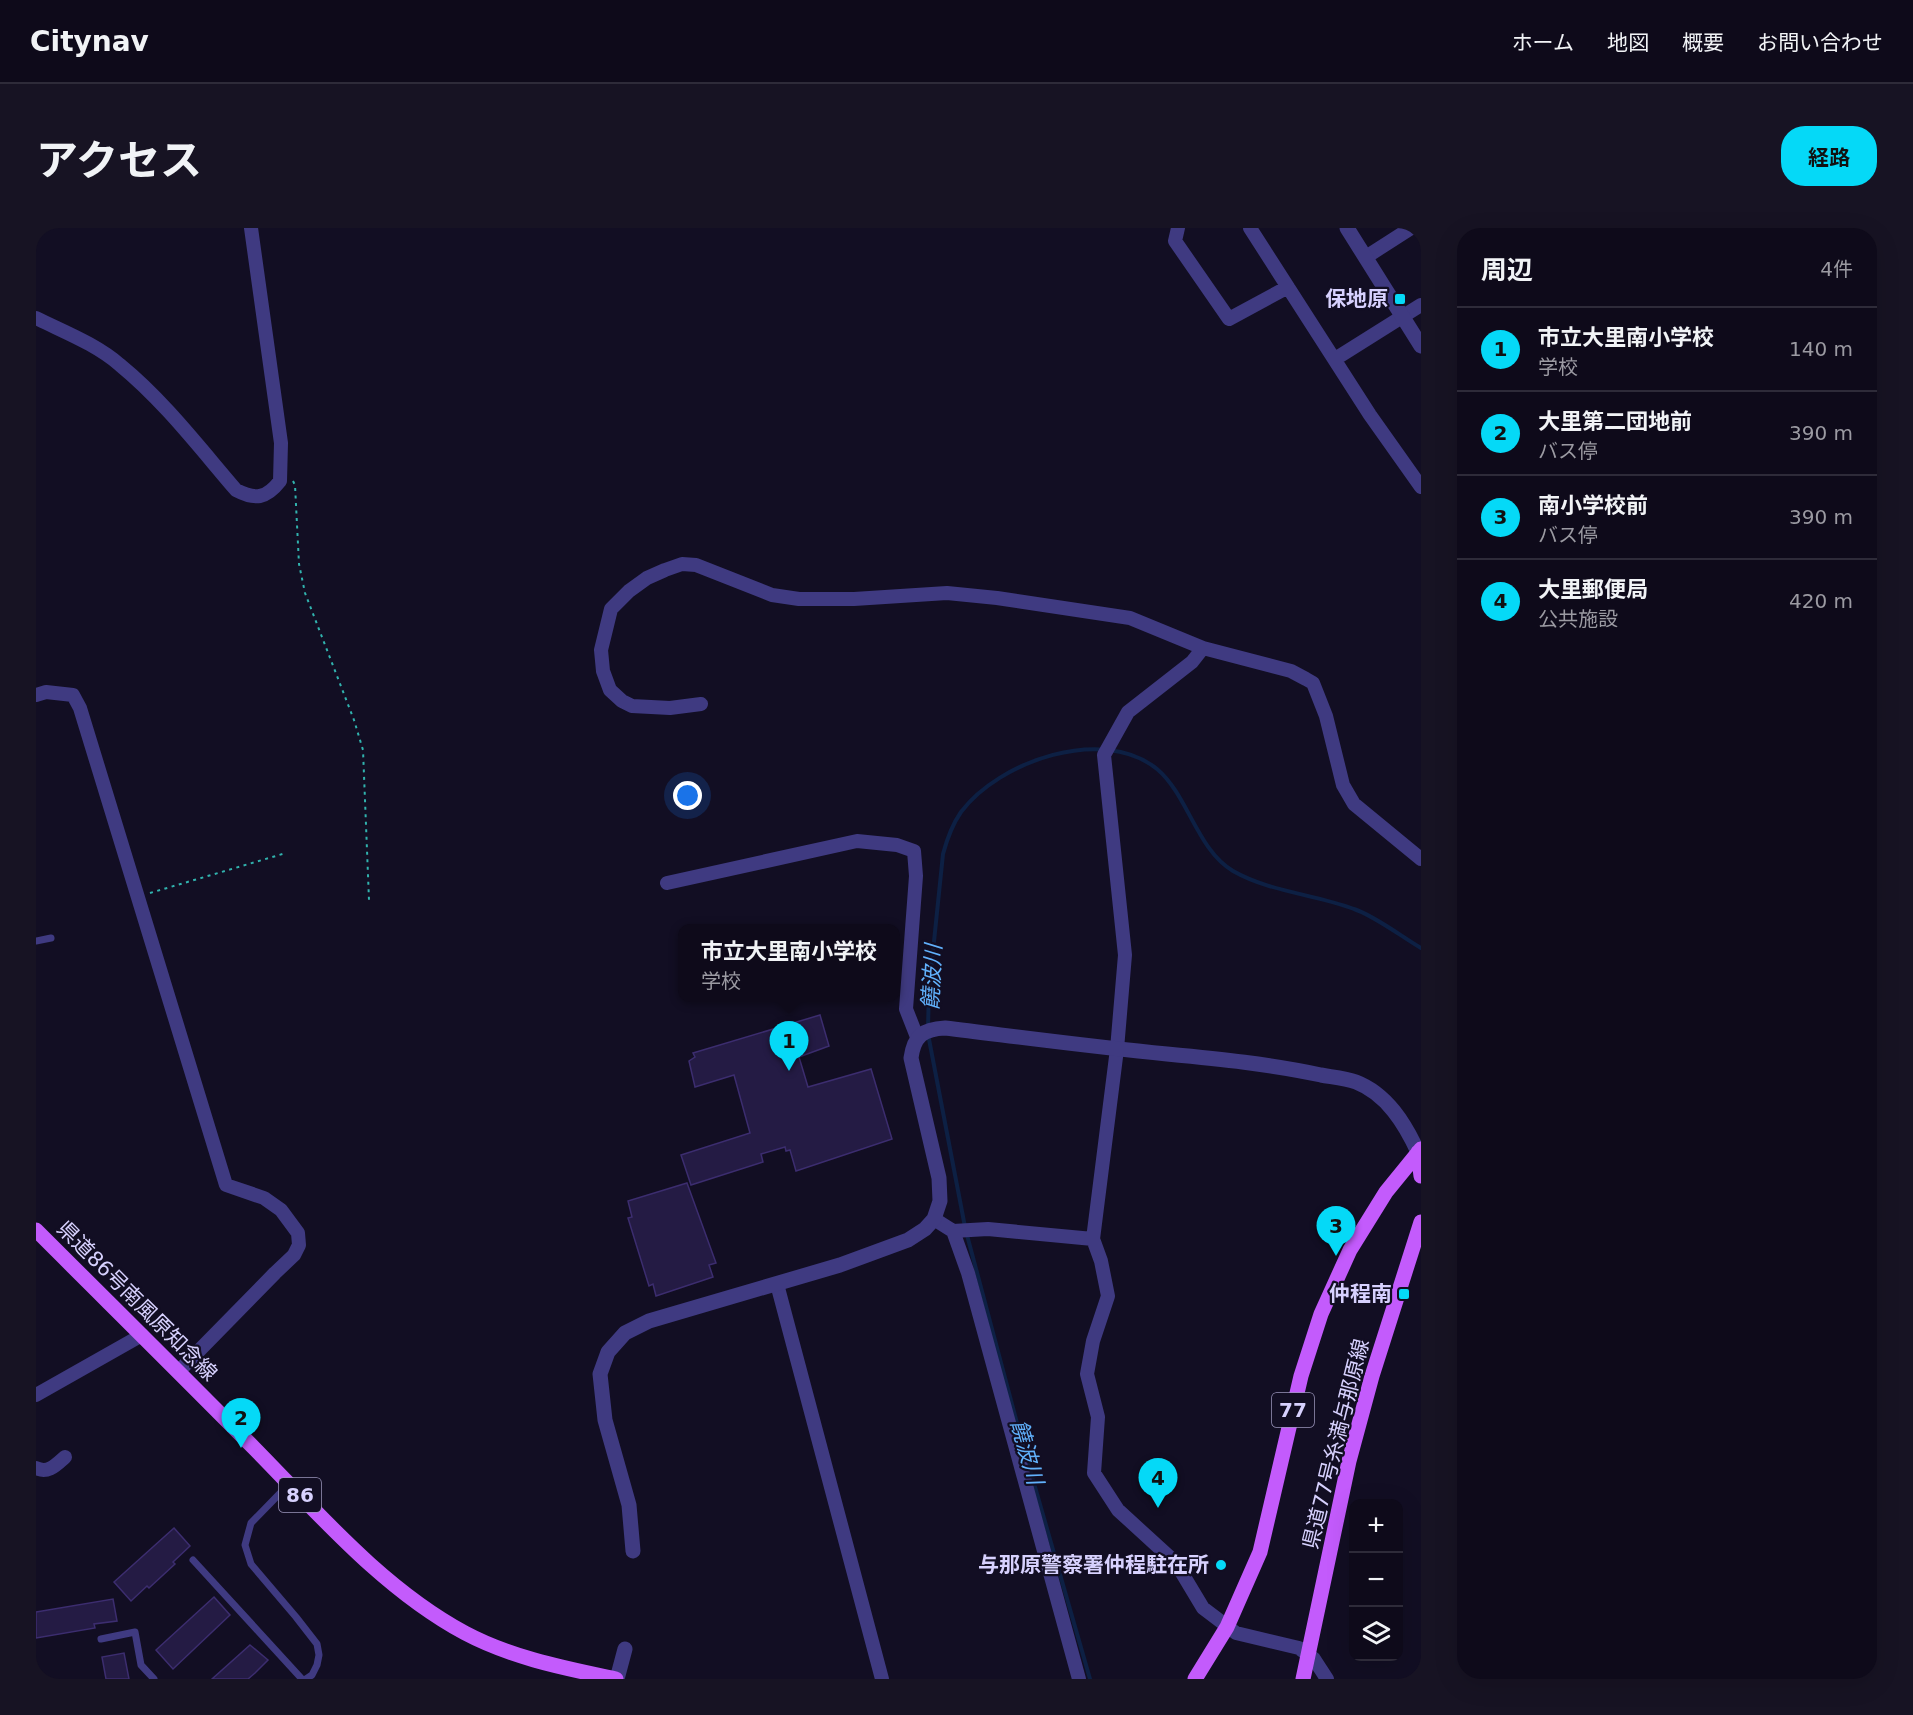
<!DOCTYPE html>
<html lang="ja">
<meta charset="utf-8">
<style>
:root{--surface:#0e0a1a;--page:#171323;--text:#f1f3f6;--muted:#9b9aa2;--line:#2e2b39;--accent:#05d9f7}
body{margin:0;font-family:"DejaVu Sans","Noto Sans JP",sans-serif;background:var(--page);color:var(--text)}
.controls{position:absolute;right:18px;bottom:18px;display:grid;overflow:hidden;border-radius:12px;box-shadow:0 6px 24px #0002}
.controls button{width:54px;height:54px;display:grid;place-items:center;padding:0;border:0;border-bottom:2px solid var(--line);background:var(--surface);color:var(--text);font:30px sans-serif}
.you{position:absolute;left:652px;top:568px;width:21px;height:21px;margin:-15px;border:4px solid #fff;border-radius:50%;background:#1a73e8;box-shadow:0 0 0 9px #1a73e833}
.badge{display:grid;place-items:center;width:39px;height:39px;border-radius:50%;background:var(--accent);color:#111;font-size:20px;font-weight:700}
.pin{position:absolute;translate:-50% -50px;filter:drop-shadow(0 2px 3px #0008)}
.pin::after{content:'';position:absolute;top:32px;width:21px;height:18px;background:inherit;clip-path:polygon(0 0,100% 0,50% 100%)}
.popup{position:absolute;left:642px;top:696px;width:222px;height:78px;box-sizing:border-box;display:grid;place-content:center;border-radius:12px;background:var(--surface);filter:drop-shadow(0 2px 4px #0005);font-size:20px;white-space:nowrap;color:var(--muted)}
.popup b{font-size:22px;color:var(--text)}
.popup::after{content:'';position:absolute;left:50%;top:100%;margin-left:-12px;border:12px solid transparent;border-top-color:var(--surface)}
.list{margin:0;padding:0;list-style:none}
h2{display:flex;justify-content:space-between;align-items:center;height:78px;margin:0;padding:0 24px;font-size:26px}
h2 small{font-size:20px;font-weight:400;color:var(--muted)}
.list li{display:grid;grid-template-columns:39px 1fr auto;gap:18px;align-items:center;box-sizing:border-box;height:84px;padding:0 24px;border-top:2px solid var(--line)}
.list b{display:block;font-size:22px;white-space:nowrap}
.list p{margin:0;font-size:20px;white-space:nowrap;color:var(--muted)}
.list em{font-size:20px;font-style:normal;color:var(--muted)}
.icon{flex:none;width:33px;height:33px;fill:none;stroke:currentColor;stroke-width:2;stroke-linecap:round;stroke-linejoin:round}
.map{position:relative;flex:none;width:1385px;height:1451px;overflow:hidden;border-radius:24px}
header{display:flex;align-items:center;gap:36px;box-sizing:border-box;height:84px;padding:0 30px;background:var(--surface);border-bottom:2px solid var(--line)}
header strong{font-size:28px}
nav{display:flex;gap:33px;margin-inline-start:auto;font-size:21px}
.intro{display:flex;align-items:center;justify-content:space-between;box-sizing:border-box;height:144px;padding:0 36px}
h1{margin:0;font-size:42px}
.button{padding:15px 27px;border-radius:24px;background:var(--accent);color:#111;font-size:21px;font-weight:700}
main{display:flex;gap:36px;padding:0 36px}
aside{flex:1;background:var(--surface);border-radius:24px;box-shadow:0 6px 24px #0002}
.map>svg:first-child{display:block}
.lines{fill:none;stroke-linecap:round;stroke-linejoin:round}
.stream{stroke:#0d2044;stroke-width:4}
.building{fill:#241b44;stroke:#3c2d6f;stroke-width:1.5}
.path{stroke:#31b3ae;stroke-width:2;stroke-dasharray:3 4.5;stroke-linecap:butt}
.service{stroke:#3f3a81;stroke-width:7}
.minor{stroke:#3f3a81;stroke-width:14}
.tertiary{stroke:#3f3a81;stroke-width:15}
.primary{stroke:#c35bfc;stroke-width:15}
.poi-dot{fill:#05d9f7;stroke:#120e23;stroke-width:2}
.labels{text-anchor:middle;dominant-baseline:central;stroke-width:4.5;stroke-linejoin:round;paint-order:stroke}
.shield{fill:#120e23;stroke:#9c96bc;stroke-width:1.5}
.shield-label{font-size:20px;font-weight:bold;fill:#d7d1fe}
.poi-label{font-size:21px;font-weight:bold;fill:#d7d1fe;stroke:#120e23;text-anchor:end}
.street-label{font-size:21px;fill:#d7d1fe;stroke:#120e23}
.water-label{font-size:22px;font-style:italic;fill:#61b1fc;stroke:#120e23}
</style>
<header>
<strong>Citynav</strong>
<nav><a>ホーム</a><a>地図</a><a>概要</a><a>お問い合わせ</a></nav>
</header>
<div class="intro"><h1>アクセス</h1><a class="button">経路</a></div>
<main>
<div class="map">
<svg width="1385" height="1451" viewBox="0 0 1385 1451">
<rect width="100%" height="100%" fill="#120e23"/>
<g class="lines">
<path class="stream" d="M892,799L893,762L907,626C911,611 916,597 925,584C963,533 1067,497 1121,541C1152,567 1161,622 1197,643C1234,664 1278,666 1318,681C1339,688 1366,709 1385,720
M892,806L929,999
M931,1007L985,1210L1054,1451"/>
</g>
<path class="building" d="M784,787L793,818L763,829L772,859L835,841L856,911L760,943L754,922L750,923L749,919L725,926L727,934L655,957L645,927L714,905L698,847L659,859L653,833L659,829L657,825Z
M651,955L680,1035L673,1037L677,1049L620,1068L617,1056L613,1058L592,990L596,989L592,973Z
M138,1300L154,1318L137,1334L139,1336L113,1360L111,1358L95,1373L78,1354Z
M178,1369L194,1387L137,1441L120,1422Z
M77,1371L81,1393L58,1396L59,1400L0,1410V1384Z
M214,1417L232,1432L219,1445L212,1451H176Z
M88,1425L93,1451H70L66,1429Z"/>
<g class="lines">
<path class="path" d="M257,253L259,257L263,336L269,365L318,492L327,522L333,672
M114,665L250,625"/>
<path class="service" d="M0,713L15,710
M253,1256L215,1295L209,1317L215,1336L260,1389L281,1416L283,1427L281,1437L276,1447L270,1451
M157,1332L266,1451
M65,1411L99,1404L105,1437L118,1451"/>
<path class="minor" d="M1142,0L1139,13L1193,91L1252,59
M1214,0L1334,187L1385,259
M1330,29L1375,0
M0,90C28,104 60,116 84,137C128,173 163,219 200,262C219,272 230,271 244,253L245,215L215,0
M1299,131L1385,77
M1167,420L1156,434L1092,484L1068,527L1089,727L1081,821L1057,1011L1065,1033L1072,1068L1057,1113L1051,1146L1062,1189L1058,1245L1082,1282L1140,1335L1167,1380L1200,1405L1263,1420L1278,1431L1291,1451
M0,467L10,464L37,467L44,480L190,957L228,970L245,982L262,1005L263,1017L258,1027L239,1045L143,1143
M665,476L634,480L596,478L586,473L574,462L567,443L565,422L575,381L593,363L611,350L629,342L646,336L660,337L736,367L763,371H818L911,365L961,370L1094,390L1167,420L1255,443L1270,451L1277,455L1290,488L1307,557L1318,576L1385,631
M631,655L821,613L861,617L878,623L880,648L870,781L881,809
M898,991L917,1003L932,1045L1043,1451
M917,1003L952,1001L1057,1011
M741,1056L846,1451
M0,1167L106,1107
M0,1240C12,1246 20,1237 29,1229"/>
<path class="tertiary" d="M1311,0L1385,118
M597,1323L593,1277L569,1192L564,1146L572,1124L589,1105L613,1093L804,1037L872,1012L889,1001L898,991L904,973L903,950L875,830C878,808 887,801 909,800C983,809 1057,819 1131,826C1183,831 1234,836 1285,847C1296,849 1309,850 1320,854C1351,866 1369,896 1382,924
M581,1451L589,1421"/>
<path class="primary" d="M1382,924L1385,948
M0,1002C73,1075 146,1147 218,1220C282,1285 347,1361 429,1405C476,1430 528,1440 580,1451
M1159,1451L1191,1399L1224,1324L1265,1148L1285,1086L1314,1022L1350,964L1385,921
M1267,1451L1313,1233L1336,1148L1385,994"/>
</g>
<g class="poi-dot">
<rect x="1358" y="65" width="12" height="12" rx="3"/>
<rect x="1362" y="1060" width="12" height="12" rx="3"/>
<circle cx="1185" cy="1337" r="6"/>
</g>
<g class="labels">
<g class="shield">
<rect x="1236" y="1165" width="42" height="34" rx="4.5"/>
<rect x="243" y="1250" width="42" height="34" rx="4.5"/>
</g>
<g class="shield-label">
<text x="1257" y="1182">77</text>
<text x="264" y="1267">86</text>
</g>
<g class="poi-label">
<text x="1352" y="71">保地原</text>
<text x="1356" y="1066">仲程南</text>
<text x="1173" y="1337">与那原警察署仲程駐在所</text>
</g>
<g class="street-label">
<text transform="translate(101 1073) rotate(45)">県道86号南風原知念線</text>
<text transform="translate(1300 1216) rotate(-76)">県道77号糸満与那原線</text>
</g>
<g class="water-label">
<text transform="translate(896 749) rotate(-87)">饒波川</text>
<text transform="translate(991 1224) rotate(74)">饒波川</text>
</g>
</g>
</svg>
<div class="controls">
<button>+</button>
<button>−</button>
<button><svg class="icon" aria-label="layers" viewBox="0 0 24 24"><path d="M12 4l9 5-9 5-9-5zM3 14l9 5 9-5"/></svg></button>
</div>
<div class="you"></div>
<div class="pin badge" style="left:753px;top:843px">1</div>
<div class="popup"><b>市立大里南小学校</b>学校</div>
<div class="pin badge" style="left:205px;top:1220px">2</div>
<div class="pin badge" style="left:1300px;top:1028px">3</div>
<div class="pin badge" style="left:1122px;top:1280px">4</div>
</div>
<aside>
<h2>周辺<small>4件</small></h2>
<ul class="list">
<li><span class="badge">1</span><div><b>市立大里南小学校</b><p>学校</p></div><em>140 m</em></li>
<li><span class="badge">2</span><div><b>大里第二団地前</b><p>バス停</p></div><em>390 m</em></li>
<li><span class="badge">3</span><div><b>南小学校前</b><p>バス停</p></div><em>390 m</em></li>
<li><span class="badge">4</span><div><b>大里郵便局</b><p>公共施設</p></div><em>420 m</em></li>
</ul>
</aside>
</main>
